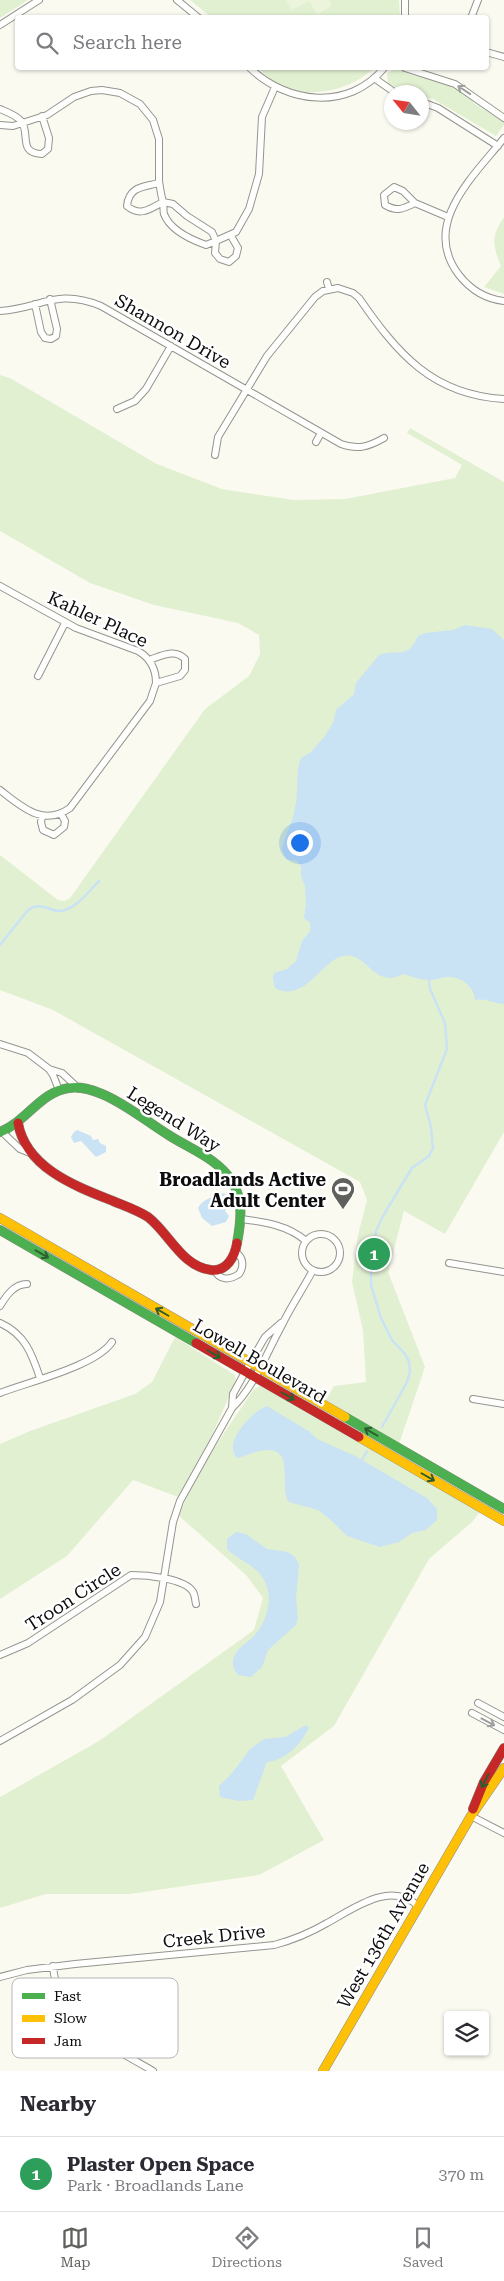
<!DOCTYPE html>
<meta charset="utf-8">
<style>
:root{--surface:#fff;--page:#f2f2f3;--text:#2b2b33;--muted:#7c7c81;--line:#e1e1e2;--accent:#60605d}
body{margin:0;font-family:"Roboto Serif",serif;background:var(--page);color:var(--text)}
.controls{position:absolute;right:15px;bottom:15px;display:grid;overflow:hidden;border-radius:5px;box-shadow:0 1px 4px #0004}
.controls button{width:45px;height:45px;display:grid;place-items:center;padding:0;border:0;border-bottom:1px solid var(--line);background:var(--surface);color:var(--text);font:25px sans-serif}
.compass{position:absolute;left:384px;top:85px;width:45px;height:45px;border-radius:50%;background:var(--surface);box-shadow:0 1px 4px #0004;rotate:300deg}
.you{position:absolute;left:299px;top:842px;width:18px;height:18px;margin:-12px;border:4px solid #fff;border-radius:50%;background:#1a73e8;box-shadow:0 0 0 8px #1a73e833}
.badge{display:grid;place-items:center;width:32px;height:32px;border-radius:50%;background:var(--accent);color:#fff;font-size:16px;font-weight:700}
.pin{position:absolute;translate:-50% -50%;border:2px solid #fff;box-shadow:0 1px 5px #0006}
.list{margin:0;padding:0;list-style:none}
h2{display:flex;justify-content:space-between;align-items:center;height:65px;margin:0;padding:0 20px;font-size:21px}
h2 small{font-size:16px;font-weight:400;color:var(--muted)}
.list li{display:grid;grid-template-columns:32px 1fr auto;gap:15px;align-items:center;box-sizing:border-box;height:75px;padding:0 20px;border-top:1px solid var(--line)}
.list b{display:block;font-size:19px;white-space:nowrap}
.list p{margin:0;font-size:16px;white-space:nowrap;color:var(--muted)}
.list em{font-size:16px;font-style:normal;color:var(--muted)}
.icon{flex:none;width:28px;height:28px;fill:none;stroke:currentColor;stroke-width:2;stroke-linecap:round;stroke-linejoin:round}
.map{position:relative;flex:none;width:504px;height:2071px;overflow:hidden}
.search{position:absolute;background:var(--surface);box-shadow:0 1px 4px #0004;left:15px;right:15px;top:15px;height:55px;display:flex;align-items:center;gap:12px;box-sizing:border-box;padding:0 18px;border-radius:5px;color:var(--muted);font-size:19px}
.sheet{height:140px;background:var(--surface)}
nav{display:flex;justify-content:space-around;align-items:center;box-sizing:border-box;height:70px;border-top:1px solid var(--line);background:var(--surface);font-size:14px;color:var(--muted)}
nav a{display:grid;justify-items:center;gap:2px}
nav .on{color:var(--accent)}
.map>svg:first-child{display:block}
.green{fill:#e2f0d2}
.pitch{fill:#ecf4db}
.water{fill:#c9e2f4}
.lines{fill:none;stroke-linecap:round;stroke-linejoin:round}
.stream{stroke:#c9e2f4;stroke-width:2.5}
.street-casing{stroke:#949490;stroke-width:8}
.fast-casing{stroke:#8b8a86;stroke-width:10}
.slow-casing{stroke:#8b8a86;stroke-width:10}
.jam-casing{stroke:#8b8a86;stroke-width:10}
.street{stroke:#fefefd;stroke-width:6}
.fast{stroke:#4caf50;stroke-width:9}
.slow{stroke:#ffc107;stroke-width:9}
.jam{stroke:#c62828;stroke-width:9}
.oneway{stroke:#9e9e9d}
.oneway2{stroke:#2c5e2e}
.labels{text-anchor:middle;dominant-baseline:central;stroke-width:5;stroke-linejoin:round;paint-order:stroke}
.street-label{font-size:18px;fill:#0d0d0d;stroke:#fff}
.poi-label{font-size:18px;font-weight:bold;fill:#0d0d0d;stroke:#fff;text-anchor:end}
.key{fill:#fff;stroke:#b6b6b6;stroke-width:1}
.key-label{font-size:14px;fill:#0d0d0d}
</style>
<div class="map">
<svg width="504" height="2071" viewBox="0 0 504 2071">
<rect width="100%" height="100%" fill="#fbfaf1"/>
<path class="green" d="M0,0H28L0,18Z
M190,0H399L400,17H211Z
M259,68H374C351,90 310,100 279,85C271,81 265,74 259,68Z
M395,68L412,75L442,80L462,90L475,104L504,122V125L496,136L433,99L422,97V92H404L388,83L387,74Z
M504,217V294L484,287L501,266C492,244 491,237 504,217Z
M0,375L10,378L157,464L222,489L294,500L345,499L455,478L462,465L407,433L410,428L504,482V1132L445,1234L404,1211L388,1272L425,1367L399,1444L326,1400L334,1386L366,1382L363,1330L352,1282L358,1235L367,1200L360,1182L53,1010L0,990V855L58,900L65,901L70,898L205,709L249,676L260,654L259,635L238,623L154,605L90,583L0,531Z
M175,1337L235,1375L236,1381L212,1435L178,1497L133,1480L67,1556L0,1599V1444L30,1431L135,1394L152,1382Z
M260,1386L480,1512L472,1522L429,1559L334,1726L281,1766L324,1840L259,1875L130,1894H46L0,1908V1797L99,1741L254,1630L263,1598L246,1575L179,1516C196,1471 227,1429 254,1389Z"/>
<path class="pitch" d="M286,0H329L332,6L317,14L309,1L292,10Z"/>
<path class="water" d="M465,625L492,629L504,640V1004C494,1004 489,998 475,1000C474,986 461,976 447,977C441,977 437,980 431,980C421,980 413,977 403,974C373,990 368,951 343,956C322,960 304,1004 275,988L273,978L274,973L287,969L296,961L302,941L310,931V923L304,918L306,904L305,886L301,876V867L297,861L286,859L282,849C285,835 293,822 295,808C299,791 295,774 301,758L311,752L324,737L333,723L336,710L354,694L356,683L379,655C397,648 407,661 418,636L425,633L453,630Z
M77,1130L91,1136L93,1140L98,1139L100,1143L106,1146V1152L96,1157L81,1141L74,1143L71,1137L74,1132Z
M224,1193C230,1199 230,1203 225,1211L229,1216L226,1222L212,1226L202,1218L198,1208C201,1200 216,1195 224,1193Z
M267,1406L310,1432L317,1439L355,1456L427,1498L437,1509V1520L426,1530L412,1533L399,1542L380,1547L347,1536L332,1521L318,1510L289,1502C278,1489 296,1449 267,1450C257,1450 247,1456 237,1458C222,1443 252,1411 267,1406Z
M236,1532L246,1534L267,1549L288,1552L295,1557L299,1565L296,1598L298,1619L296,1625L268,1650L262,1667L251,1677L238,1675C234,1670 231,1664 234,1657C236,1650 246,1643 252,1638C267,1623 275,1597 263,1578C255,1565 238,1560 227,1549V1539Z
M306,1725L309,1728C300,1745 286,1760 267,1762L253,1800L239,1801L220,1797L219,1786L233,1772L250,1749L264,1739L285,1737Z"/>
<g class="lines">
<path class="stream" d="M0,945L28,910C40,902 46,909 58,911C74,912 89,891 99,881
M382,1427L407,1382L410,1372L409,1362L405,1354L392,1340L381,1318L371,1285V1268L376,1231L383,1216L412,1168L429,1156L433,1148L431,1127L425,1105L447,1049L445,1023L430,989L429,978
M362,1460L367,1451"/>
<g class="street-casing">
<path id="street" d="M177,0L199,18
M405,0V18
M471,18L478,0
M0,25L39,0
M486,52L504,57
M250,68C287,104 349,111 384,68
M405,68L455,84L504,118
M374,78L394,92
M422,102L438,108L498,146
M0,109C7,112 16,115 21,121C31,133 17,153 42,154L48,149L49,138L42,116
M0,125L13,126L47,115L74,97L91,91L102,90L120,93L140,104L153,120L159,139V181C160,188 161,195 163,202C150,209 140,217 127,206C129,186 144,187 159,183
M504,138C474,176 420,224 459,275C470,289 486,299 504,301
M163,202L173,204L187,216L212,232L216,241L206,245C192,240 170,230 164,214C163,211 164,206 163,202Z
M415,203C403,209 397,212 385,205L384,195L394,187L403,191L415,203L448,217
M231,236L238,248L236,256L229,262L220,259L215,253L216,241L236,232L249,209L259,174L262,117L275,87
M327,282L329,289
M35,304L41,332L45,338L51,339L56,336L57,329L50,299
M0,311C42,308 56,288 101,306L341,444C358,450 368,447 384,438
M117,409L135,401L146,389L171,346
M316,442L321,433
M215,455L218,437L267,356L315,297L323,291L338,288L353,293L359,298C397,353 432,395 504,399
M0,586L76,628L138,651C150,658 156,669 156,683
M38,676L65,623
M0,790C22,807 43,827 70,808L150,701L156,683L180,676L185,670V659C175,648 161,656 149,660
M42,816L41,822L43,830L54,835L64,827L65,821L61,814
M0,1044L28,1053L49,1069
M59,1090L53,1075L49,1069L62,1073L77,1087
M2,1132L20,1149L30,1153
M242,1219C264,1222 288,1225 306,1241
M302 1253a19 19 0 1 1 38 0a19 19 0 1 1-38 0Z
M449,1263L504,1272
M215,1270C219,1281 230,1280 239,1274C244,1267 244,1257 235,1252
M0,1306C6,1296 14,1284 27,1284
M0,1323C25,1334 32,1354 40,1378
M0,1393C28,1382 96,1366 112,1342
M473,1399L504,1404
M232,1408L233,1394L254,1356L265,1337L281,1323
M0,1655L28,1643L131,1575C145,1575 185,1578 193,1592C195,1595 195,1600 196,1604
M478,1703L504,1717
M472,1713L504,1730
M0,1741L72,1700L120,1665L145,1637L160,1602L173,1522L180,1501L232,1408C255,1386 267,1352 282,1325C291,1306 303,1289 313,1270
M471,1816L504,1833
M53,1966C58,2025 109,2045 153,2071
M0,1977L27,1970L75,1964L274,1945C293,1940 310,1933 327,1923C353,1909 390,1880 418,1906"/>
</g>
<g class="fast-casing">
<path id="fast" d="M0,1132C26,1122 40,1092 69,1088C81,1086 92,1090 102,1094C126,1104 146,1121 167,1134C188,1148 217,1158 231,1180C244,1199 241,1222 237,1243
M0,1230L196,1343
M345,1417L504,1509"/>
</g>
<g class="slow-casing">
<path id="slow" d="M0,1218L345,1417
M359,1437L504,1521
M323,2071L471,1816L504,1768"/>
</g>
<g class="jam-casing">
<path id="jam" d="M18,1123C26,1168 75,1186 113,1201C125,1206 137,1210 148,1217C169,1233 182,1267 211,1270C227,1272 235,1256 237,1243
M196,1343L359,1437
M473,1809L484,1782L504,1748"/>
</g>
<use href="#street" class="street"/>
<use href="#fast" class="fast"/>
<use href="#slow" class="slow"/>
<use href="#jam" class="jam"/>
</g>
<defs><path id="oneway-shaft" d="M-6 0H5M1.5-3L5.5 0L1.5 3" fill="none" stroke-width="1.6" stroke-linecap="round" stroke-linejoin="round" transform="scale(1.25)"/></defs>
<g class="oneway">
<use href="#oneway-shaft" transform="translate(464 90) rotate(-146)"/>
<use href="#oneway-shaft" transform="translate(488 1722) rotate(28)"/>
</g>
<g class="oneway2">
<use href="#oneway-shaft" transform="translate(42 1254) rotate(30)"/>
<use href="#oneway-shaft" transform="translate(162 1312) rotate(-150)"/>
<use href="#oneway-shaft" transform="translate(214 1354) rotate(30)"/>
<use href="#oneway-shaft" transform="translate(288 1396) rotate(30)"/>
<use href="#oneway-shaft" transform="translate(371 1432) rotate(-150)"/>
<use href="#oneway-shaft" transform="translate(428 1477) rotate(30)"/>
<use href="#oneway-shaft" transform="translate(485 1781) rotate(117)"/>
</g>
<defs>
<g id="stadium-pin" transform="scale(1.25)"><path d="M0 17L-7.5 6A9.5 9.5 0 1 1 7.5 6Z" fill="#60605d" stroke="#fff"/><path d="M0-5a6.5 5 0 1 0 0 10a6.5 5 0 1 0 0-10ZM-3.5-1.8h7v3.6h-7Z" fill="#fff"/></g>
</defs>
<g fill-rule="evenodd">
<use href="#stadium-pin" x="343" y="1189"/>
</g>
<g class="labels">
<g class="street-label">
<text transform="translate(173 331) rotate(30)">Shannon Drive</text>
<text transform="translate(98 619) rotate(25)">Kahler Place</text>
<text transform="translate(174 1119) rotate(32)">Legend Way</text>
<text transform="translate(260 1361) rotate(30)">Lowell Boulevard</text>
<text transform="translate(73 1597) rotate(-33)">Troon Circle</text>
<text transform="translate(383 1935) rotate(-60)">West 136th Avenue</text>
<text transform="translate(214 1936) rotate(-6)">Creek Drive</text>
</g>
<g class="poi-label">
<text x="326" y="1179">Broadlands Active<tspan x="326" dy="21">Adult Center</tspan></text>
</g>
</g>
<rect x="12" y="1978" width="166" height="80" rx="8" class="key"/>
<rect x="22" y="1993" width="23" height="6" fill="#4caf50"/>
<rect x="22" y="2015" width="23" height="7" fill="#ffc107"/>
<rect x="22" y="2038" width="23" height="6" fill="#c62828"/>
<g class="key-label">
<text x="54" y="2001">Fast</text>
<text x="54" y="2023">Slow</text>
<text x="54" y="2046">Jam</text>
</g>
</svg>
<div class="controls">
<button><svg class="icon" aria-label="layers" viewBox="0 0 24 24"><path d="M12 4l9 5-9 5-9-5zM3 14l9 5 9-5"/></svg></button>
</div>
<svg class="compass" viewBox="-18 -18 36 36"><path d="M0-13l5 13h-10z" fill="#e53935"/><path d="M0 13l5-13h-10z" fill="#7c7c81"/></svg>
<div class="you"></div>
<div class="pin badge" style="left:374px;top:1254px;background:#2e9e5b">1</div>
<div class="search"><svg class="icon" aria-label="search" viewBox="0 0 24 24"><circle cx="10" cy="10" r="6"/><path d="M15 15l6 6"/></svg>Search here</div>
</div>
<section class="sheet">
<h2>Nearby<small></small></h2>
<ul class="list">
<li><span class="badge" style="background:#2e9e5b">1</span><div><b>Plaster Open Space</b><p>Park · Broadlands Lane</p></div><em>370 m</em></li>
</ul>
</section>
<nav>
<a class="on"><svg class="icon" aria-label="map" viewBox="0 0 24 24"><path d="M3 6l6-2 6 2 6-2v14l-6 2-6-2-6 2zM9 4v14M15 6v14"/></svg>Map</a>
<a><svg class="icon" aria-label="directions" viewBox="0 0 24 24"><path d="M12 3l9 9-9 9-9-9zM9 14v-3h6M13 9l2 2-2 2"/></svg>Directions</a>
<a><svg class="icon" aria-label="saved" viewBox="0 0 24 24"><path d="M7 4h10v16l-5-4-5 4z"/></svg>Saved</a>
</nav>
